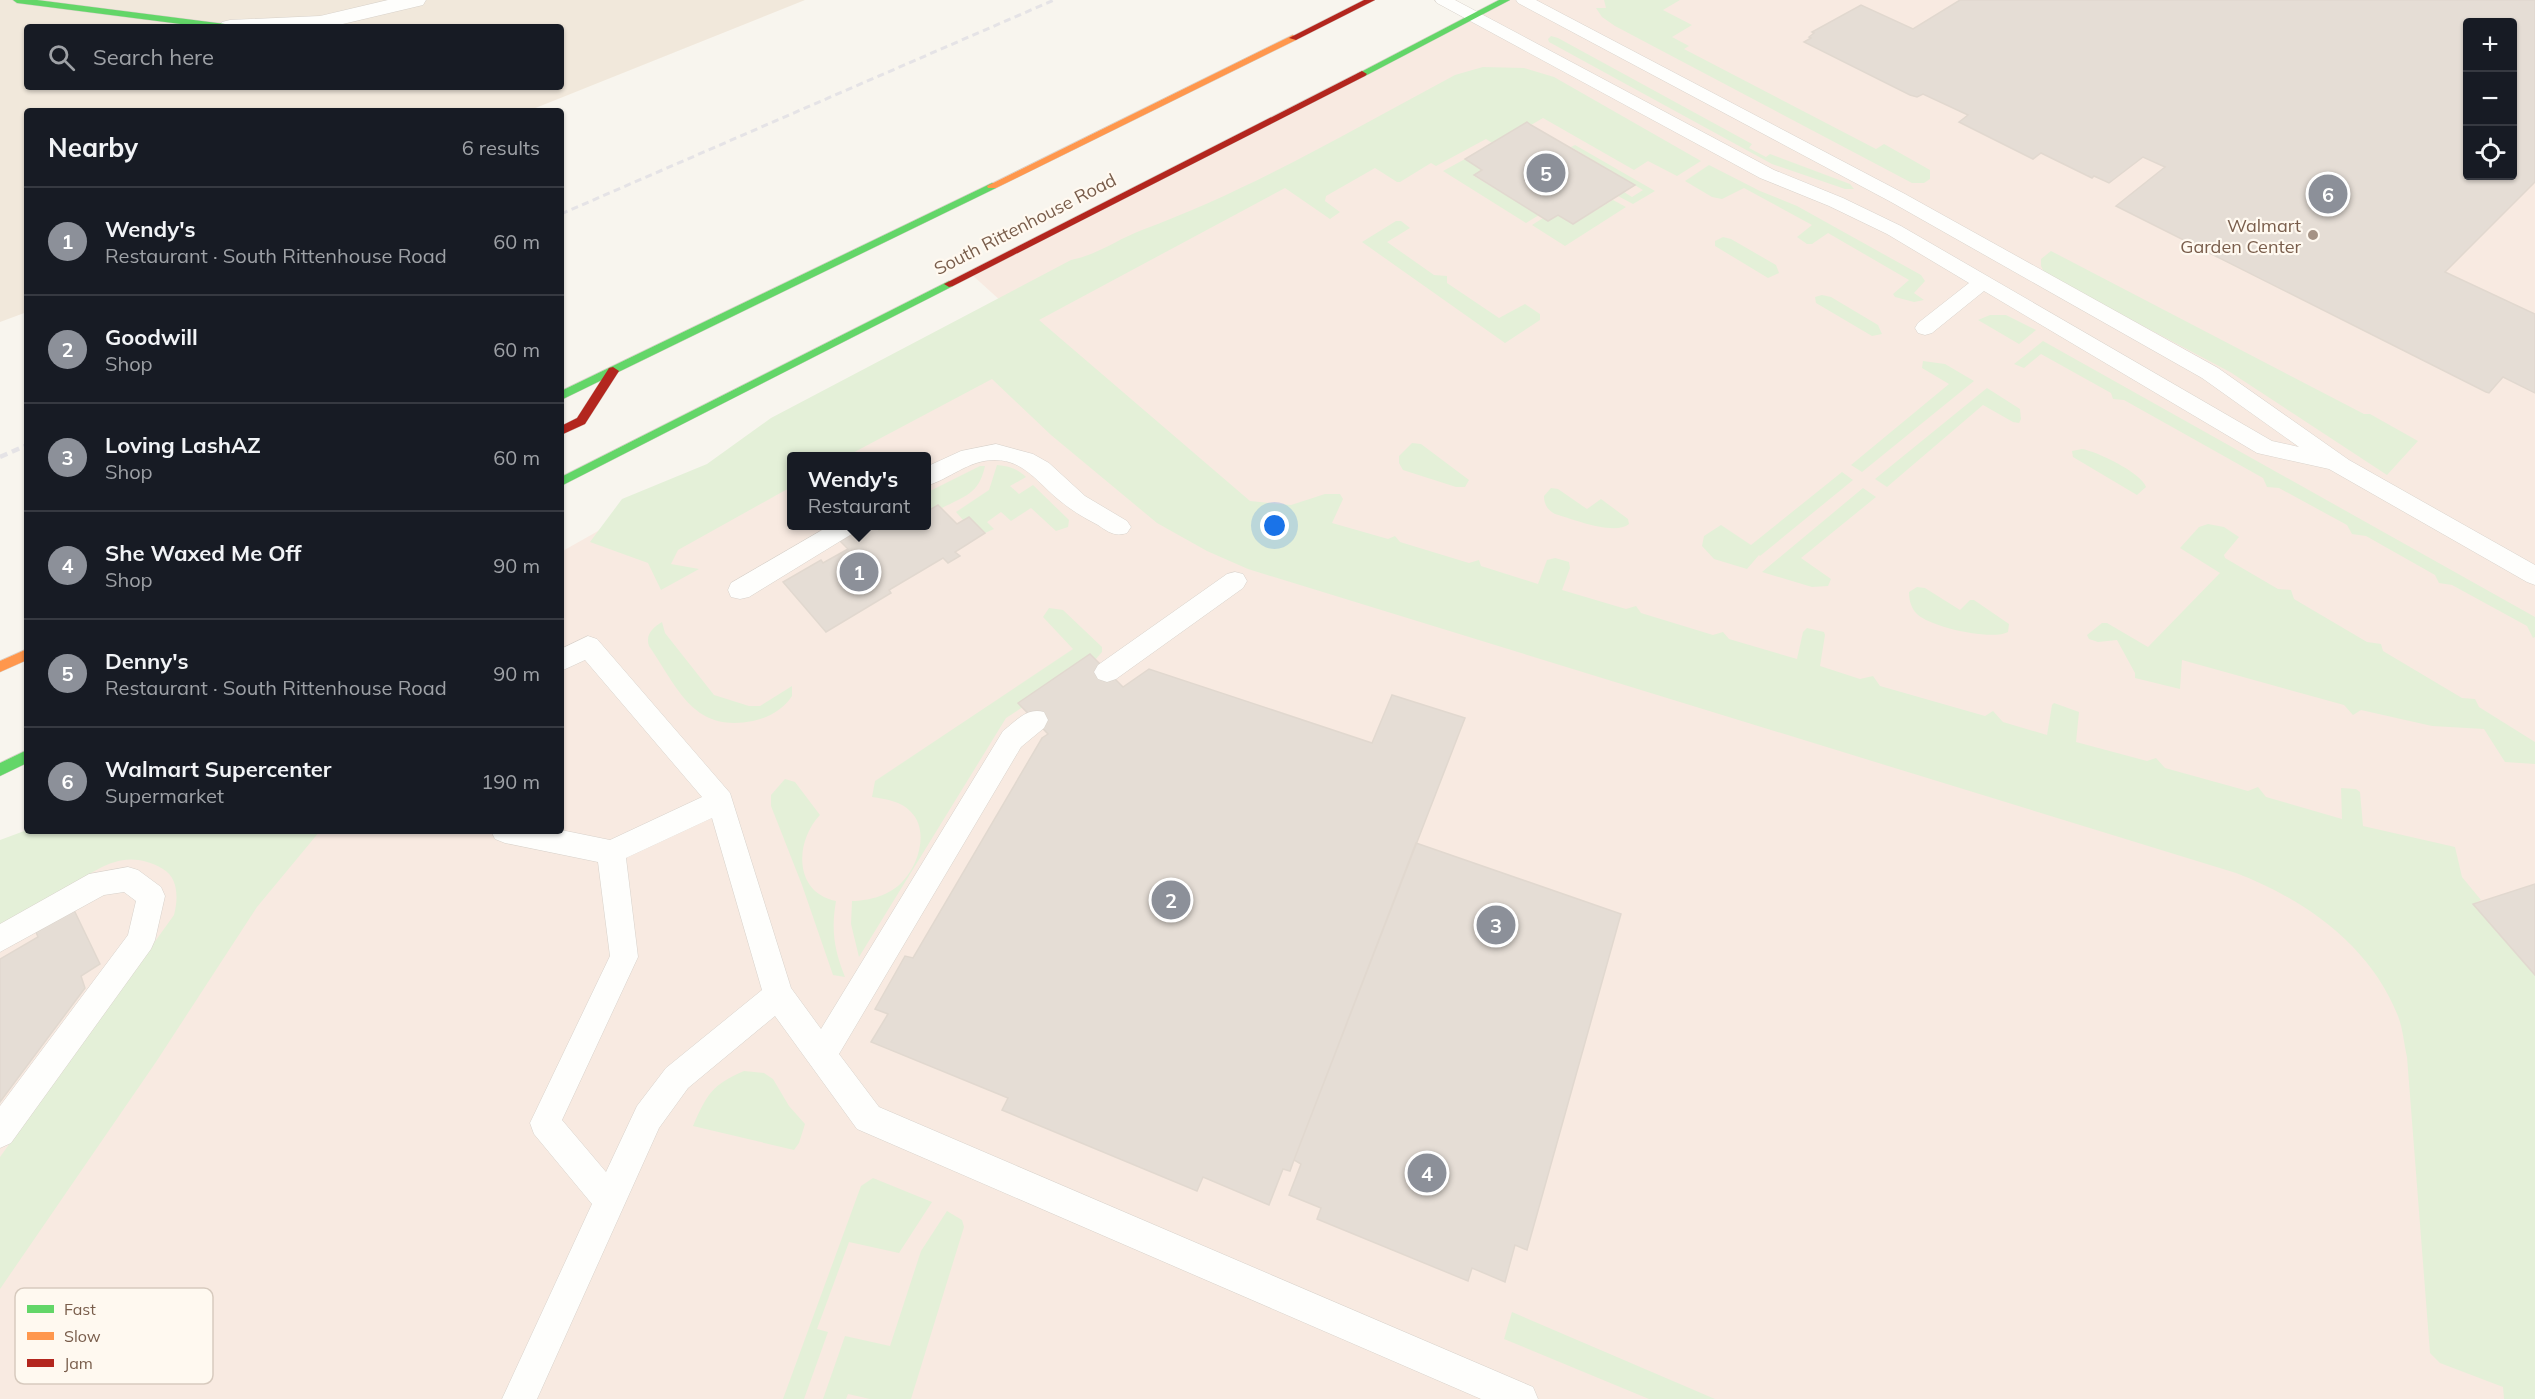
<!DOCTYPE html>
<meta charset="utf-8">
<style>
:root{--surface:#171b24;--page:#242831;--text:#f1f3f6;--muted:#9ea1a6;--line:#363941;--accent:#8c9099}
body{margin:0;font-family:Mulish,sans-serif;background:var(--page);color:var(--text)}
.controls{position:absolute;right:18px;top:18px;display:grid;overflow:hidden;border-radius:6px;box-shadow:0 2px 4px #0004}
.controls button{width:54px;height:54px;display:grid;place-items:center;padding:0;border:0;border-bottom:2px solid var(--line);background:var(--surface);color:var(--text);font:30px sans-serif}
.you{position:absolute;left:1275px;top:526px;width:21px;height:21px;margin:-15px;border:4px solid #fff;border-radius:50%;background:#1a73e8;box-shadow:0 0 0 9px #1a73e833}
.badge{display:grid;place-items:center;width:39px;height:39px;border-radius:50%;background:var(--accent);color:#fff;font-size:20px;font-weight:700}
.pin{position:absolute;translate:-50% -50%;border:3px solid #fff;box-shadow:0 2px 6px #0006}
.popup{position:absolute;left:787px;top:452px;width:144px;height:78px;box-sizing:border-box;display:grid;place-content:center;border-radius:6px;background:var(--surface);filter:drop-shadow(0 2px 4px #0005);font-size:20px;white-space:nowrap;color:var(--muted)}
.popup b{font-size:22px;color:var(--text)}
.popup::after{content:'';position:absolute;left:50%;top:100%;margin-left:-12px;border:12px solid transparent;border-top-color:var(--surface)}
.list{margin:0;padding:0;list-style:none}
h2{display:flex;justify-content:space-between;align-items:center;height:78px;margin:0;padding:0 24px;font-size:26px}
h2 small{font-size:20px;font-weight:400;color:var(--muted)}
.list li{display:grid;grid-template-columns:39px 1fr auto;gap:18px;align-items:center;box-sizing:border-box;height:108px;padding:0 24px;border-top:2px solid var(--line)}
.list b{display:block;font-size:22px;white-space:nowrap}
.list p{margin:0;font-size:20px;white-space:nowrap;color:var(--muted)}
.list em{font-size:20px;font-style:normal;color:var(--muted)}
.icon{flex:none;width:33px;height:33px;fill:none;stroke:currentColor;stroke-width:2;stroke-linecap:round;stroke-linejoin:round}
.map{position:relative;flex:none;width:2535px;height:1399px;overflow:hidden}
.search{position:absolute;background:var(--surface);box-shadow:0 2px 4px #0004;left:24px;top:24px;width:540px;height:66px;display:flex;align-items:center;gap:15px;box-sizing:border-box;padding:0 21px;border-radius:6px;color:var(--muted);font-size:22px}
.panel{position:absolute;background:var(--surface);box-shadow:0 2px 4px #0004;left:24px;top:108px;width:540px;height:726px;border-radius:6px}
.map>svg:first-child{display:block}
.residential{fill:#f1e8db;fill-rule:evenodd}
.commercial{fill:#f8eae1;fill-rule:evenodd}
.green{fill:#e4f0d8}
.building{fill:#e5ddd5;stroke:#e1d8cf;stroke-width:1.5;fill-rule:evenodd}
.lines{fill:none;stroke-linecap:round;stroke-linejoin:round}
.lane-casing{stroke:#d8d2cb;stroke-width:1}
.street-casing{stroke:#d8d2cb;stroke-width:1}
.fast-casing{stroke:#d8d1c9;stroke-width:1}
.slow-casing{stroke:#d8d1c9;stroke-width:1}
.jam-casing{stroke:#d8d1c9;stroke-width:1}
.lane{fill:#fefefc;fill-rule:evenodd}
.street{fill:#fefefc;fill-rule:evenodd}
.fast{fill:#63d668;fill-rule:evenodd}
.slow{fill:#ff974d;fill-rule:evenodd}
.jam{fill:#b3261e;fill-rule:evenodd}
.rail-far1{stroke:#e5e3e6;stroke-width:3;stroke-dasharray:7 4.5;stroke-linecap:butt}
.rail{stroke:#e5e3e6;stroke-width:4.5;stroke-dasharray:8 5;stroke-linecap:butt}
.poi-dot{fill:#a59284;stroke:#fff9f0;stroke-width:2}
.labels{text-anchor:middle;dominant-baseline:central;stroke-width:4.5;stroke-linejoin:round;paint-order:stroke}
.far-street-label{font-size:18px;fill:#795d4b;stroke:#fff9f0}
.far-poi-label{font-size:18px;fill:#795d4b;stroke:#fff9f0;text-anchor:end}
.key{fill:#fff9f0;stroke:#d7cabe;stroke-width:1.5}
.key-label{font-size:16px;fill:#795d4b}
</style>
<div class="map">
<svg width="2535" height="1399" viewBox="0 0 2535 1399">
<rect width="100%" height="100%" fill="#f8f5ee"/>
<path class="residential" d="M0,0H805L528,111H27V312L0,322ZM27,27H561V87H27Z"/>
<path class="commercial" d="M1506,0H2535V1399H0V854L44,831H561V552L1002,302L970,273ZM2468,22H2512V176H2468ZM792,456H926V526H792Z"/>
<path class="green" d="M1604,0H1680L1663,10L1692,25L1672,37L1689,46L1684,49L1876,149L1884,144L1930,170V179L1924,183H1912L1615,26L1602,17L1596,8H1606Z
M1551,36L1558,38L1752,144L1749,148L1766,157L1770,154L1850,184L1854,189H1845L1772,164L1549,42L1548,39Z
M1483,67L1524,68L1554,77L1701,161L1677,176L1648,161L1634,170L1543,118L1531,125L1527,122L1492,143L1486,139L1436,166L1431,163L1400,182H1397L1375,168L1326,196L1325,201L1340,212L1330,219L1285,188L1039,320L1250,501L1291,505L1325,494H1340L1343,499L1332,523L1388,539L1395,536L1400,542L1469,563L1479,560L1481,566L1538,584L1547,560L1555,558L1569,562L1570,568L1562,590L1626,609L1636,606L1641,613L1713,635L1723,632L1729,639L1797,659L1803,632L1807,628L1824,632L1825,635L1820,666L1860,679L1873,676L1880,686L1985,716L1993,711L2003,722L2047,735L2052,705L2054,703L2079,712L2076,742L2147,761L2156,758L2165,768L2248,791L2258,787L2266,797L2342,819L2341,788L2356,789L2360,792L2363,826L2455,847L2462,877L2481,900L2474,904L2535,975V1399H2504L2503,1387L2440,1363L2430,1353L2407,1057C2404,1044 2403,1029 2398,1016C2370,945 2304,899 2236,873L1248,569L1207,551L1157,523L1051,435L992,379L847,456H792L791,487L678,550L671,564L699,569L661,590L648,563L590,542L622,499L707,464L771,418L1071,260C1097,255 1118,239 1142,230C1251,190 1352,130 1455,75Z
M1575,145L1655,191L1633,204L1618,196L1624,192L1632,197L1643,190L1571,147Z
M1465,159L1482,170L1474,176L1539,215L1526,223L1443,171Z
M1709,165L1760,191L1797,206L1921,275L1925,281L1914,293L1924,300L1914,302L1895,297L1893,294L1909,280L1828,233L1812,244H1807L1797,237L1812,225L1744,188L1722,199L1712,197L1685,181Z
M1613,200L1626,207L1565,246L1532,225L1543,218L1548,221L1558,215L1573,224Z
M1396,221H1401L1410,228L1387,242L1434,275L1447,276V283L1499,318L1525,304L1540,314V320L1505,343L1362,242Z
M1723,237L1731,239L1776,265L1779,273L1768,278L1715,246V241Z
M2051,251L2364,414H2370L2418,441L2387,475L2230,372L2045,274L2041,266V259Z
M1822,295L1831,297L1878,325L1882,334L1872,336L1816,303L1815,297Z
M1990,315H2006L2036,330L2019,344L1978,320Z
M2043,341L2535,617V637L2533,638L2527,626L2452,585L2439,583L2435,575L2366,536L2352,534L2347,525L2279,488L2267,487L2263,478L2124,400L2113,399L2111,393L2041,354L2024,368L2014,364Z
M1923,361L1945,364L1974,381L1862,472L1851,465L1949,384L1922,368Z
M1987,388L2020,409L2021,419L2019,423L2013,422L1983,405L1887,487L1875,479Z
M1412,443L1421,444L1469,480L1465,487H1456L1403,470L1399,463V456Z
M2082,449C2096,451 2142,473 2146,487L2137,495L2073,457L2072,451Z
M997,465C1009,466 1018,469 1026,477L1010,486L1019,494L1033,485L1069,520L1068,527L1056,531L1031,508L1011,521L1001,512L987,522L994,529L985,533L969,517L963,520L956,512L989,490Z
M980,466H985C979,494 965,496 942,508L938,506L927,512L926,493Z
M1842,472L1853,480L1760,556L1759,555L1747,569L1714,559L1702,546L1704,536L1721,525L1751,545Z
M1551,488L1558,489L1587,509L1601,499L1628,519L1629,524C1614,536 1573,519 1555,514C1548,510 1544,505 1544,496Z
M1863,488L1876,497L1801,558L1831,579L1828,586L1812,587L1762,572Z
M2208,524L2224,527L2239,537L2224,555L2225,558L2278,589L2291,590L2294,599L2367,642L2381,644L2383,651L2462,698L2475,699L2479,707L2535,742V764L2505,762L2484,729L2432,726L2361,710L2353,715L2344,705L2182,660L2180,689L2135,678V673L2117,640L2098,642L2089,639L2087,635L2102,623H2107L2148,647L2220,573L2180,548L2199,527Z
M1917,587L1925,588L1960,610L1970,600H1974L2009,624L2008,632C1992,641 1930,627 1917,614C1911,608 1909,600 1909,592Z
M1049,608L1063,610L1102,647V652L1095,660L1006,718L859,957L851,924L852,901C869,901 891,895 903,881C919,864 929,830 911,812C901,801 886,799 872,797L875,781L1073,649L1043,617Z
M662,622L665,633L714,695L749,706H760L792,686V696C784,709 768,718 753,721C693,733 678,688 649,646C645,635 653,627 662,622Z
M785,779L795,782L820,815C795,841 793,892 836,901C831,929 834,950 845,977L833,975L802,885L771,806V795Z
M27,830L320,831L257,907L156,1062L0,1289V1157L174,915C178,900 179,878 163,869C123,846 98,870 65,889C43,901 22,913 0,925V840Z
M744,1071L764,1073L773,1079L789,1106L805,1124L799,1143L794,1150L693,1126C707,1094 712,1085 744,1071Z
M873,1178L932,1202L899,1253L849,1242L817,1329L828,1332L804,1399H783L861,1186Z
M947,1211L962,1220L964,1227L911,1399H870L848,1394L846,1399H823L845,1336L890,1346L921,1251Z
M1512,1312L1715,1399H1649L1504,1339Z"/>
<path class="building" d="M1960,0H2535V182L2445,272L2535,314V393L2503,377L2489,393L2486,392L2116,206L2165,167L2143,157L2109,183L2094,176L2092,178L2041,153L2033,159L1959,122L1968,115L1923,94L1917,97L1910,95L1804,42L1811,38L1809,37L1814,33L1812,32L1861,5L1913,29ZM2468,22H2512V176H2468Z
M1527,122L1531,125L1635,185L1573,224L1558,215L1548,221L1474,175L1482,170L1465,159Z
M938,505L957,524L969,517L985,533L955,552L960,556L948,563L943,558L889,590L891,593L826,632L783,582L821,560L823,563L848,549L840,541L867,526H875L879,530L887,526H926V512Z
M1090,654L1123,687L1149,669L1372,743L1392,695L1465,718L1294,1160L1290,1171L1283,1169L1269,1205L1203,1177L1197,1191L1002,1110L1008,1098L871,1042L888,1014L875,1009L905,956L913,958L1042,738L1048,734L1018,703Z
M1416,843L1621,914L1527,1250L1515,1245L1505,1282L1472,1268L1468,1281L1317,1219L1321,1208L1289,1195L1301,1164L1294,1160Z
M2535,884V975L2473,904Z
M74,910L100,964L81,976L85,988L0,1102V959L38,937L36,932Z"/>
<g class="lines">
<g class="lane-casing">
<path id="lane" d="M1435,0H1455L1774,170L1843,198L1901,226L2272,441L2299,447L2202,378L1891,202L1518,3L1516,0H1536L1905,194L2218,368L2349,460L2535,565V585L2527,582L2329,469L2257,453L1984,291L1932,333L1925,335L1918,333L1915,328L1918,323L1969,283L1887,234L1829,206L1760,178L1437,3Z
M996,444L1033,454L1049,463L1085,496L1127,521L1131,527L1127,533C1115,537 1108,532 1098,525C1084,518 1071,510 1059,500C1039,484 1024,460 995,460C968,460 950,479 926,486V467L961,451Z
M829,526H859L855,532L749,597L740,599L731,597L728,590L731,583Z
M1235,572L1243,574L1247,581L1243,588L1116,679L1107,682L1098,679L1094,672L1098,665L1227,574Z
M588,636L597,639L730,793L791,988L821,1029L1003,731C1016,721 1027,707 1044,712L1048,720L1044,728L1021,747L839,1054L879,1107L1533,1387L1538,1399H1481L857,1129L775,1016L688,1088L659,1128L537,1399H502L592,1204L534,1134L530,1123L610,956L598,862L505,843L495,839L491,831L561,830L610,840L702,797L585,660L561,671V649ZM712,818L762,990L666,1068L637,1106L606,1172L562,1120L638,957L626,858Z
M128,867L138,870L161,887L165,896L155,940L151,949L11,1143L0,1148V1106L128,935L136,901L124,892L104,895L0,952V924L89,874Z"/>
</g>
<g class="street-casing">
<path id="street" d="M388,0H426L423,5L330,27H219L222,22L230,20L320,16Z"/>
</g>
<g class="fast-casing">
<path id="fast" d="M13,0H37L225,24L229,27H204L17,3Z
M1499,0H1510L1365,76L1357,74Z
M992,183L996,184V188L561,400V391Z
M949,281L953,282V286L561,486V477Z
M27,750V763L0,776V763Z"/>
</g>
<g class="slow-casing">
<path id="slow" d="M1293,35L1297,38L1296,40L996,188H988L987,186Z
M27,649V660L0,672V661Z"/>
</g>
<g class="jam-casing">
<path id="jam" d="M1364,0H1375L1296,40L1289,38Z
M1362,71L1367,74L1365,76L953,286L949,287L944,284Z
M613,367L619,371L585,424L561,435V426L577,418L609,368Z"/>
</g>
<use href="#lane" class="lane"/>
<use href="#street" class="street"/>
<use href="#fast" class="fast"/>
<use href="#slow" class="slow"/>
<use href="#jam" class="jam"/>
<path class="rail-far1" d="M561,214L1054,0"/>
<path class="rail" d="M0,457L27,445"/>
</g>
<circle class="poi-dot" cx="2313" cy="235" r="6"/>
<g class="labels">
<g class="far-street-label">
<text transform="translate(1025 224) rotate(-27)">South Rittenhouse Road</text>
</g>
<g class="far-poi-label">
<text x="2301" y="225">Walmart<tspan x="2301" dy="21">Garden Center</tspan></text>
</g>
</g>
<rect x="15" y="1288" width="198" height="96" rx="9" class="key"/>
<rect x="27" y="1305" width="27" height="8" fill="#63d668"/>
<rect x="27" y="1332" width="27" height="8" fill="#ff974d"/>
<rect x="27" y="1359" width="27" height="8" fill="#b3261e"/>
<g class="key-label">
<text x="64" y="1315">Fast</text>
<text x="64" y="1342">Slow</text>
<text x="64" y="1369">Jam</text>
</g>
</svg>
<div class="controls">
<button>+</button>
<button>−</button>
<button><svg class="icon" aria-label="locate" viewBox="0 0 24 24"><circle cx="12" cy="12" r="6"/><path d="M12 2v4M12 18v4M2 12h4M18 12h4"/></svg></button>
</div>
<div class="you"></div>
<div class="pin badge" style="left:859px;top:572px">1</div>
<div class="popup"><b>Wendy's</b>Restaurant</div>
<div class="pin badge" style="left:1171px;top:900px">2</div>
<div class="pin badge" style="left:1496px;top:925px">3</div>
<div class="pin badge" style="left:1427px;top:1173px">4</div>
<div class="pin badge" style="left:1546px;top:173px">5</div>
<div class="pin badge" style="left:2328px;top:194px">6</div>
<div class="search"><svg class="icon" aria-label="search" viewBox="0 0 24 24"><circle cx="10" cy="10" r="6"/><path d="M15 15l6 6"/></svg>Search here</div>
<section class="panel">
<h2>Nearby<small>6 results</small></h2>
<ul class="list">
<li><span class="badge">1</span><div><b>Wendy's</b><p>Restaurant · South Rittenhouse Road</p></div><em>60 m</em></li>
<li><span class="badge">2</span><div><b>Goodwill</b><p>Shop</p></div><em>60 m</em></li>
<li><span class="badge">3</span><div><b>Loving LashAZ</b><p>Shop</p></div><em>60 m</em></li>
<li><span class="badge">4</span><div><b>She Waxed Me Off</b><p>Shop</p></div><em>90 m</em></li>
<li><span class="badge">5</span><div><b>Denny's</b><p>Restaurant · South Rittenhouse Road</p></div><em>90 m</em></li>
<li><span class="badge">6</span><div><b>Walmart Supercenter</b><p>Supermarket</p></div><em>190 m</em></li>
</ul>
</section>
</div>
